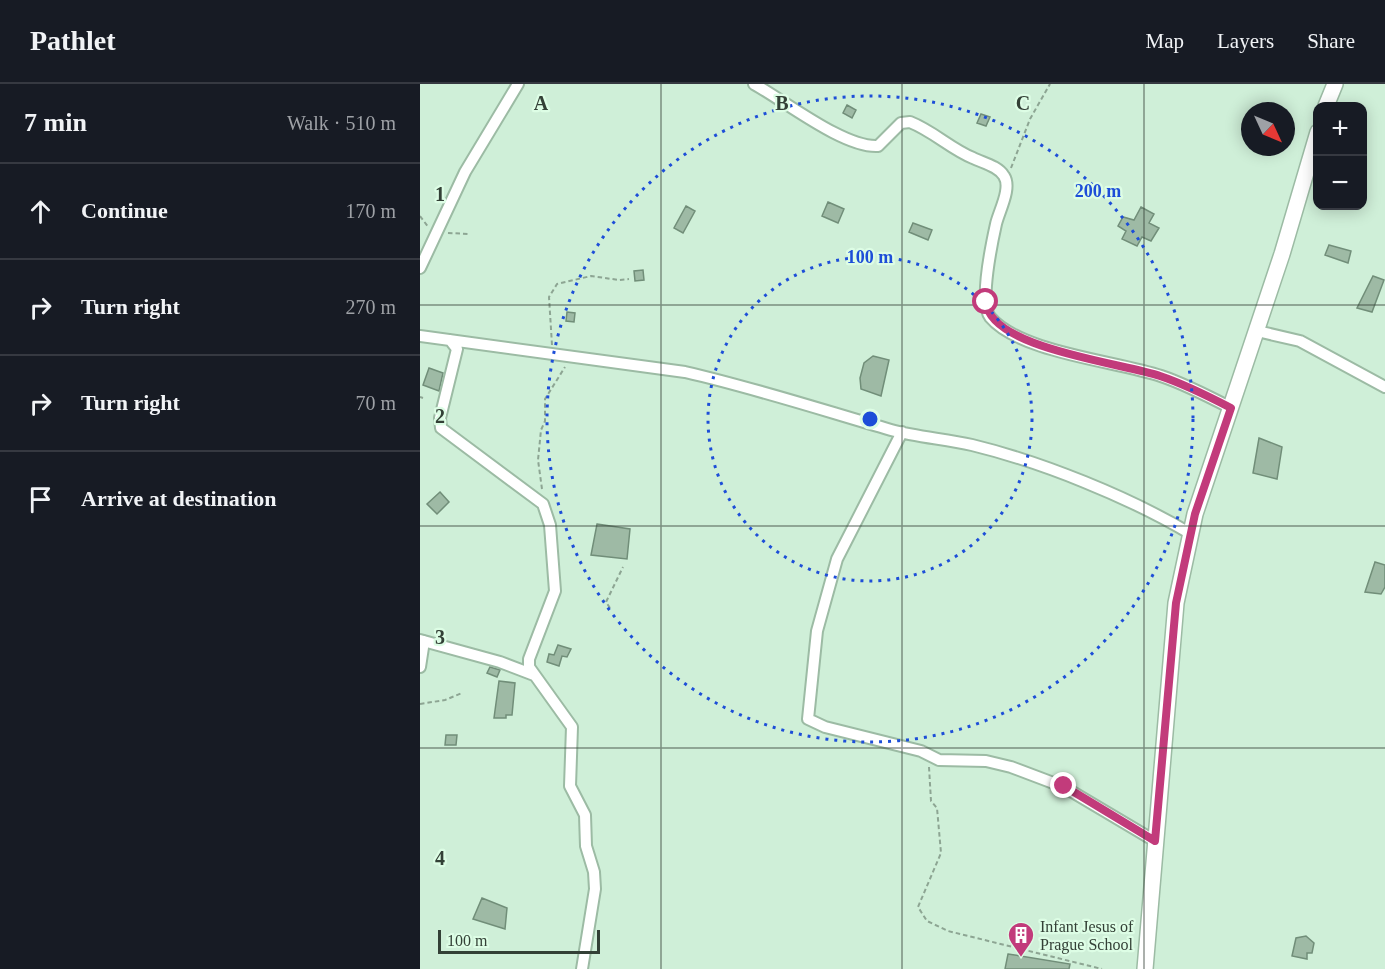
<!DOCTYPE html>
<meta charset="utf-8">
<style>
:root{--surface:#171b24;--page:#20242c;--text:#f1f3f6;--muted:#9ea1a6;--line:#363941}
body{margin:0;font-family:Georgia,serif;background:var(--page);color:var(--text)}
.controls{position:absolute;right:18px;top:18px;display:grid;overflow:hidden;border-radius:12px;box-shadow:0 3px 15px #0003}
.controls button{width:54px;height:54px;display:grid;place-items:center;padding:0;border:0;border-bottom:2px solid var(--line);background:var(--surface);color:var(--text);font:30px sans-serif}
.compass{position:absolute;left:821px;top:18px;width:54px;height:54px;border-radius:50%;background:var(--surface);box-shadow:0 3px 15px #0003;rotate:134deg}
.scale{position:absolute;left:18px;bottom:15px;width:162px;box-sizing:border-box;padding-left:6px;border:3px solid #334036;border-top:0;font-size:16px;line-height:21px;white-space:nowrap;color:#334036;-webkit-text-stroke:4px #ddfde5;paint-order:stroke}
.stop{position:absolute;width:18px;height:18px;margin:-14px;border:4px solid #c23b7b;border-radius:50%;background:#fff}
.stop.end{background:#c23b7b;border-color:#fff;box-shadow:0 2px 6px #0008}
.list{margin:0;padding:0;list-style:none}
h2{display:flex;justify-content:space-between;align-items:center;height:78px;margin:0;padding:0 24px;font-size:26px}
h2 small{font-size:20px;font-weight:400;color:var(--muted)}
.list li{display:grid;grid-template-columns:39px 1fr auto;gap:18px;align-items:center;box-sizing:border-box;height:96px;padding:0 24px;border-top:2px solid var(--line)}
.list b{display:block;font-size:22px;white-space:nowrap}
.list em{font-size:20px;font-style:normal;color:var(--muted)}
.icon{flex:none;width:33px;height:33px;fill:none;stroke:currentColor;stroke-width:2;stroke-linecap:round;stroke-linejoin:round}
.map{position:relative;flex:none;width:965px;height:885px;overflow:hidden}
header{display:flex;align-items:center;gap:36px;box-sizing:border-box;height:84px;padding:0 30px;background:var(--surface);border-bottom:2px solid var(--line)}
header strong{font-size:28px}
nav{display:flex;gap:33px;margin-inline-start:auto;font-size:21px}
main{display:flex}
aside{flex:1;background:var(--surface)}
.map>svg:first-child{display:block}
.building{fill:#9ebaa5;stroke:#718e79;stroke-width:1.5}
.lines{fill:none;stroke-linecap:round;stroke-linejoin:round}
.street-casing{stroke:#9cbba4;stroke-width:14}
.secondary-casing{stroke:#9cbba4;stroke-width:18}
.path{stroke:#8da593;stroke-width:2;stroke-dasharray:4.5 3;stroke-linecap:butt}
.street{stroke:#fff;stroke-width:10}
.secondary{stroke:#fff;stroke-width:15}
.route{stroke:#c23b7b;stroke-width:8}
.grid{fill:none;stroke:#334036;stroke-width:1.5;stroke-opacity:0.55}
.ring{fill:none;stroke:#1d4ed8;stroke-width:3;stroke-dasharray:3 6}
.labels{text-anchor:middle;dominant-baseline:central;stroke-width:4.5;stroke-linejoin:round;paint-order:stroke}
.poi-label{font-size:16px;fill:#334036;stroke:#ddfde5;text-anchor:start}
.grid-label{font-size:20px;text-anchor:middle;font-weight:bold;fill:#334036;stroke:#ddfde5;stroke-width:4.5;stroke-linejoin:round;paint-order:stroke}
.centre{fill:#1d4ed8;stroke:#ddfde5;stroke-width:3}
.ring-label{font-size:18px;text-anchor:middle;font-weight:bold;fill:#1d4ed8;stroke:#ddfde5;stroke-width:4.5;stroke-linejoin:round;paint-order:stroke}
</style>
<header>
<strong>Pathlet</strong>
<nav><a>Map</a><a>Layers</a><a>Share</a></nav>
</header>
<main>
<aside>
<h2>7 min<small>Walk · 510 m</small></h2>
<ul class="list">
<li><svg class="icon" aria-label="ahead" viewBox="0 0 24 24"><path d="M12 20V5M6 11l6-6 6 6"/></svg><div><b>Continue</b></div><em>170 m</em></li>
<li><svg class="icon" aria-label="right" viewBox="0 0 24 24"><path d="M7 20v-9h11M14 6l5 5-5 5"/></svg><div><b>Turn right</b></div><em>270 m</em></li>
<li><svg class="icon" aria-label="right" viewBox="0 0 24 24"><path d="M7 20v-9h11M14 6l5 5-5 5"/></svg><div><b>Turn right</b></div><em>70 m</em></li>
<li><svg class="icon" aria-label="arrive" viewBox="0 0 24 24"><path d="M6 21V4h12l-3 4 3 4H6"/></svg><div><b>Arrive at destination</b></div></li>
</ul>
</aside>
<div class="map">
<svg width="965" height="885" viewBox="0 0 965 885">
<rect width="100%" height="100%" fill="#cfefd8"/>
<path class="building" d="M427,21L436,26L432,34L423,29Z
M561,30L570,33L566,42L557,39Z
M408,118L424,125L418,139L402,132Z
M266,122L275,127L263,149L254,144Z
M721,123L734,130L729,139L739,144L731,157L722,153L717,162L702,155L706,147L698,142L703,133L714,136Z
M493,139L512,146L508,156L489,148Z
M909,161L931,167L928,179L905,171Z
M223,186L224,196L215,197L214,187Z
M953,192L964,196L952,228L937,224Z
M147,228L155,229L154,238L146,237Z
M453,272L469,276L461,312L441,305L440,294L444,279Z
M9,284L23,289L19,307L3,301Z
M839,354L862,363L857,395L833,389Z
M20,408L29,418L17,430L7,420Z
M177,440L210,445L207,475L171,471Z
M955,478L965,481V503L961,510L945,508Z
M138,561L151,565L147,573L142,572L139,582L127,578L129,570L134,571Z
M70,583L80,586L77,593L67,589Z
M79,597L95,599L92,631H86V634H74Z
M26,651H37L36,661H25Z
M62,814L87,824L85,845L53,835Z
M886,852L894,859L892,869H887V875L872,872L876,854Z
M588,870L650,880L649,885H585Z"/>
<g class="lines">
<g class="street-casing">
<path id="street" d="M334,0C365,17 424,64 458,62L481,39L490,38C513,47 531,65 553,74C563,79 578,82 584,92C592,104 579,127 576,140C572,158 559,219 570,233C600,269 697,277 741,292C765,300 788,312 811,324
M0,184L45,88L98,0
M837,247L880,257L965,303
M0,252L265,288C335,304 402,326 471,346C497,353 525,355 552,361C622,378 709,413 771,450
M30,256L37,265L20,334L21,344L123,420L130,441L135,507L109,575V583L152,643L150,702L165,731L166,762L174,788L175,805L162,885
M482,348L417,475L397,547L388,635L405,643L501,667L519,676L566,677L591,683L644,703L735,757
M0,556L80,578L114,591
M0,583L4,557"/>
</g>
<g class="secondary-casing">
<path id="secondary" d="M906,22L915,0
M725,885L756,519L775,430L862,170L898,48"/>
</g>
<path class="path" d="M591,84L610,35L630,0
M0,132L9,144
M28,149L49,150
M132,261L129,213L137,200L171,192L199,196L209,195
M0,313L3,314
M122,405L118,376L121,346L125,337V315L145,283
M190,524L186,518L203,483
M0,620L25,616L42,609
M509,683L511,717L517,724L521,769L498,823L507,837L528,847L682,885"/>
<use href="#street" class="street"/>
<use href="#secondary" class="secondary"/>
</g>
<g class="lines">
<path class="route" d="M566,218C570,265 703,279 740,292C764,300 788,312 811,324L775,430L756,519L735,757L644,702"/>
</g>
<path class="grid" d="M241,0V885M482,0V885M724,0V885M0,221H965M0,442H965M0,664H965"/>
<g class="ring">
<circle cx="450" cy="335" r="162"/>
<circle cx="450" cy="335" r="323"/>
</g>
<defs>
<g id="building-pin" transform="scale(1.35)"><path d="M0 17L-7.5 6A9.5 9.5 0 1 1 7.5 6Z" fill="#c23b7b" stroke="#ddfde5"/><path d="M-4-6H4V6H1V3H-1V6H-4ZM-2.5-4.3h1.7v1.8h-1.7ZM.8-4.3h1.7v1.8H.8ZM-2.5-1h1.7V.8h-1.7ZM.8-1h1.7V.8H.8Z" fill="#fff"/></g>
</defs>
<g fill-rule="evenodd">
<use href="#building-pin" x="601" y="851"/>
</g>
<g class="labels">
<g class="poi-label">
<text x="620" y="842">Infant Jesus of<tspan x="620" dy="18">Prague School</tspan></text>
</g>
</g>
<g class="grid-label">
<text x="121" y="26">A</text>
<text x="362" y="26">B</text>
<text x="603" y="26">C</text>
<text x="20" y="117">1</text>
<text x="20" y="339">2</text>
<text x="20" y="560">3</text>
<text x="20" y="781">4</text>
</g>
<circle cx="450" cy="335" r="9" class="centre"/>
<g class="ring-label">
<text x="678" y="113">200 m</text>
<text x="450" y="179">100 m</text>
</g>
</svg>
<div class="controls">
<button>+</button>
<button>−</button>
</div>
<svg class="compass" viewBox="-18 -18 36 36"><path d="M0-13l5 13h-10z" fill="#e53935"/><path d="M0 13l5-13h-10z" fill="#9ea1a6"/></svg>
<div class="scale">100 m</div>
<div class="stop" style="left:566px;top:218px"></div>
<div class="stop end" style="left:644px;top:702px"></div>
</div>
</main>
